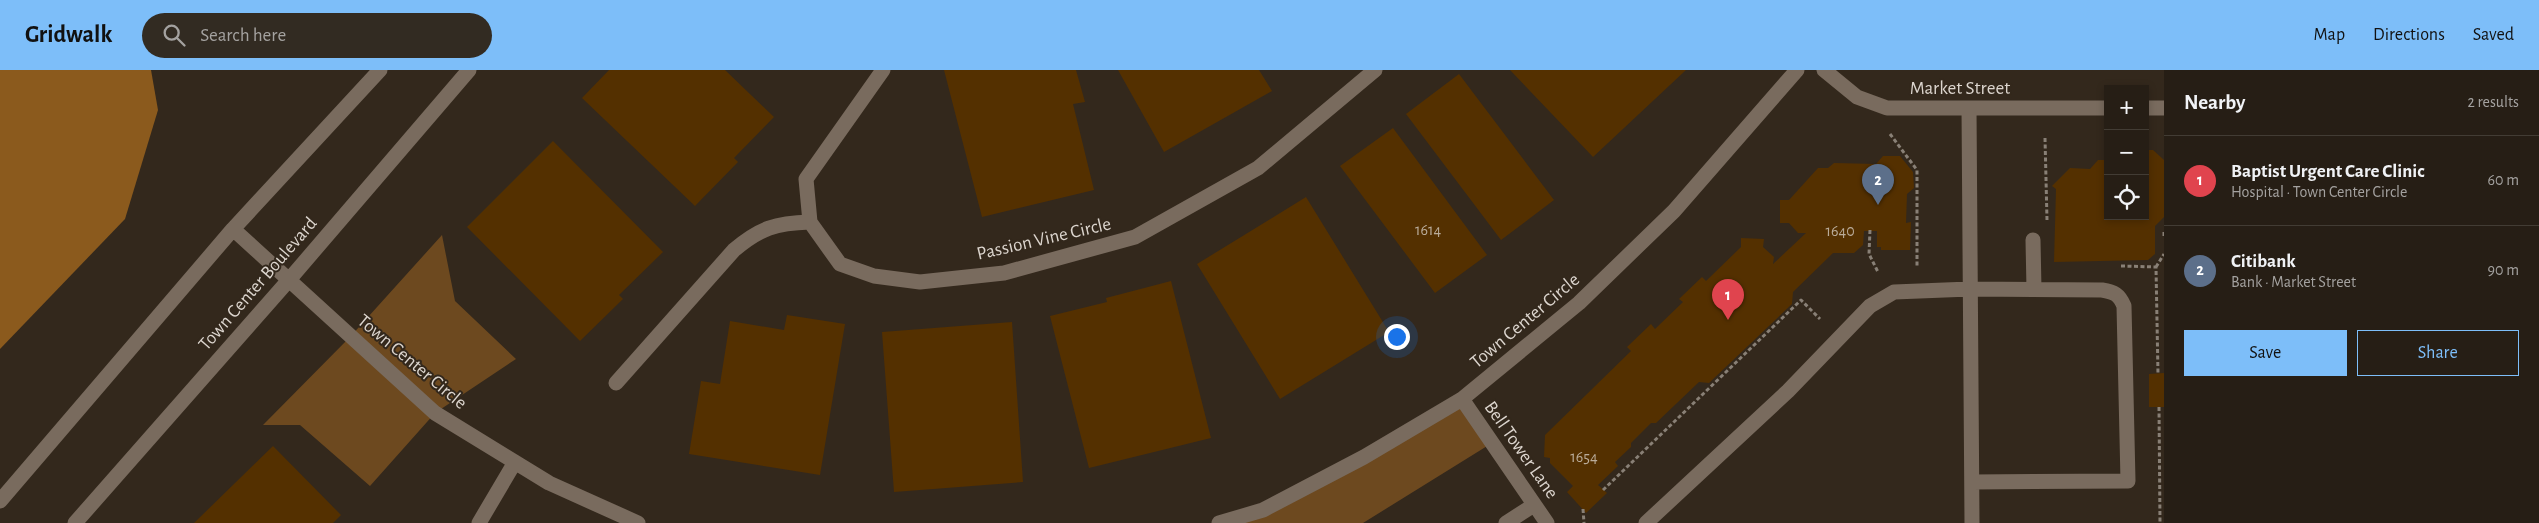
<!DOCTYPE html>
<meta charset="utf-8">
<style>
:root{--surface:#261e15;--page:#322b22;--text:#f1f3f6;--muted:#a4a2a0;--line:#423c34;--accent:#7dbef9}
body{margin:0;font-family:"Alegreya Sans",sans-serif;background:var(--page);color:var(--text)}
.controls{position:absolute;right:15px;top:15px;display:grid;overflow:hidden;border-radius:0px;box-shadow:0 2px 8px #0003}
.controls button{width:45px;height:45px;display:grid;place-items:center;padding:0;border:0;border-bottom:1px solid var(--line);background:var(--surface);color:var(--text);font:25px sans-serif}
.you{position:absolute;left:1396px;top:266px;width:18px;height:18px;margin:-12px;border:4px solid #fff;border-radius:50%;background:#1a73e8;box-shadow:0 0 0 8px #1a73e833}
.badge{display:grid;place-items:center;width:32px;height:32px;border-radius:50%;background:var(--accent);color:#fff;font-size:16px;font-weight:700}
.pin{position:absolute;translate:-50% -41px;filter:drop-shadow(0 1px 2px #0008)}
.pin::after{content:'';position:absolute;top:26px;width:18px;height:15px;background:inherit;clip-path:polygon(0 0,100% 0,50% 100%)}
.list{margin:0;padding:0;list-style:none}
h2{display:flex;justify-content:space-between;align-items:center;height:65px;margin:0;padding:0 20px;font-size:21px}
h2 small{font-size:16px;font-weight:400;color:var(--muted)}
.list li{display:grid;grid-template-columns:32px 1fr auto;gap:15px;align-items:center;box-sizing:border-box;height:90px;padding:0 20px;border-top:1px solid var(--line)}
.list b{display:block;font-size:19px;white-space:nowrap}
.list p{margin:0;font-size:16px;white-space:nowrap;color:var(--muted)}
.list em{font-size:16px;font-style:normal;color:var(--muted)}
.actions{display:flex;gap:10px;padding:15px 20px}
.actions a{flex:1;padding:11px 0;border:1px solid var(--accent);border-radius:0px;text-align:center;font-size:18px;color:var(--accent)}
.actions .main{background:var(--accent);color:#111}
.icon{flex:none;width:28px;height:28px;fill:none;stroke:currentColor;stroke-width:2;stroke-linecap:round;stroke-linejoin:round}
.map{position:relative;flex:none;width:2164px;height:453px;overflow:hidden}
header{display:flex;align-items:center;gap:30px;box-sizing:border-box;height:70px;padding:0 25px;background:var(--accent);color:#111}
header strong{font-size:24px}
nav{display:flex;gap:28px;margin-inline-start:auto;font-size:18px}
.search{width:350px;height:45px;background:var(--page);display:flex;align-items:center;gap:12px;box-sizing:border-box;padding:0 18px;border-radius:28px;color:var(--muted);font-size:19px}
main{display:flex}
aside{flex:1;background:var(--surface)}
.map>svg:first-child{display:block}
.green{fill:#6d491f}
.water{fill:#8b5a1d}
.building{fill:#543000}
.lines{fill:none;stroke-linecap:round;stroke-linejoin:round}
.path{stroke:#898076;stroke-width:3;stroke-dasharray:4 2.5;stroke-linecap:butt}
.minor{stroke:#796b5e;stroke-width:15}
.labels{text-anchor:middle;dominant-baseline:central;stroke-width:4;stroke-linejoin:round;paint-order:stroke}
.number-label{font-size:16px;fill:#baac9a}
.street-label{font-size:19px;fill:#dcd5ce;stroke:#33281c}
</style>
<header>
<strong>Gridwalk</strong>
<div class="search"><svg class="icon" aria-label="search" viewBox="0 0 24 24"><circle cx="10" cy="10" r="6"/><path d="M15 15l6 6"/></svg>Search here</div>
<nav><a>Map</a><a>Directions</a><a>Saved</a></nav>
</header>
<main>
<div class="map">
<svg width="2164" height="453" viewBox="0 0 2164 453">
<rect width="100%" height="100%" fill="#33281c"/>
<path class="green" d="M442,165L455,231L516,289L435,343L370,416L300,355H263L350,267Z
M1462,329L1492,373L1363,453H1219L1263,440Z"/>
<path class="water" d="M0,0H151L158,40L125,149L0,279Z"/>
<path class="building" d="M609,0H725L774,47L734,88L738,92L695,136L582,28Z
M944,0H1076L1085,32L1073,34L1094,120L982,147Z
M1118,0H1259L1272,21L1164,82Z
M1510,0H1686L1593,87Z
M1459,4L1554,130L1501,170L1406,44Z
M1393,58L1487,185L1435,223L1340,96Z
M553,71L663,182L619,225L623,229L580,271L467,157Z
M2145,80H2153L2164,90V147L2155,156V184L2148,190L2054,192L2056,119L2052,116L2070,98L2090,99L2098,90H2108V146H2145Z
M1883,86H1900L1913,102L1914,118L1907,124L1906,153L1911,152L1910,180H1881V177H1877V161H1864L1863,175L1854,183H1833L1793,222L1792,234L1709,313L1699,312L1656,353H1651L1631,373V377L1615,392L1618,396L1598,415L1607,423L1586,443L1567,422L1573,416L1550,393V388L1544,387L1545,365L1631,281L1627,277L1651,254L1655,259L1683,232L1679,229L1702,207L1706,211L1741,177V168L1764,169L1763,177L1774,187L1773,194L1806,163H1798L1789,153H1780V130H1789L1818,98H1828L1834,93L1876,94Z
M1306,127L1389,262L1280,329L1197,194Z
M1171,211L1211,368L1089,398L1050,246L1107,232L1106,228Z
M787,245L845,254L820,405L689,384L701,311L720,314L730,251L784,260Z
M1012,252L1023,412L894,422L882,262Z
M2164,303V337H2149V304Z
M273,376L341,445L333,453H194Z"/>
<g class="lines">
<path class="path" d="M1890,64L1917,100V196
M2045,68L2047,150
M1870,160L1869,184L1878,202
M2164,162V167
M2121,196L2156,197L2158,304
M2156,197L2164,184
M2159,337L2160,453
M1603,420L1801,230L1820,249
M1583,439L1584,453"/>
<path class="minor" d="M883,0L806,109L810,152L840,194L874,206L920,212L1004,203L1135,167L1258,98L1375,0
M1824,0L1857,27L1887,38H2108
M1969,38L1972,453
M2145,38H2164
M233,159L435,343L549,413L638,453
M2033,170L2034,219
M616,313L734,180C760,158 776,153 810,152
M1462,329L1547,453
M0,431L233,159L380,0
M75,453L288,211L469,0
M479,453L515,392
M1219,453L1263,440L1364,387L1462,329L1579,233L1674,141L1797,0
M1506,453L1534,435
M1646,453L1788,321L1870,236L1894,222L1970,219L2102,220C2114,222 2119,224 2124,236L2128,411L1972,412"/>
</g>
<g class="labels">
<g class="number-label">
<text x="1428" y="160">1614</text>
<text x="1840" y="161">1640</text>
<text x="1584" y="387">1654</text>
</g>
<g class="street-label">
<text x="1960" y="18">Market Street</text>
<text transform="translate(1044 169) rotate(-13)">Passion Vine Circle</text>
<text transform="translate(258 214) rotate(-49)">Town Center Boulevard</text>
<text transform="translate(1525 251) rotate(-40)">Town Center Circle</text>
<text transform="translate(412 292) rotate(40)">Town Center Circle</text>
<text transform="translate(1521 380) rotate(55)">Bell Tower Lane</text>
</g>
</g>
</svg>
<div class="controls">
<button>+</button>
<button>−</button>
<button><svg class="icon" aria-label="locate" viewBox="0 0 24 24"><circle cx="12" cy="12" r="6"/><path d="M12 2v4M12 18v4M2 12h4M18 12h4"/></svg></button>
</div>
<div class="you"></div>
<div class="pin badge" style="left:1728px;top:250px;background:#e0444e">1</div>
<div class="pin badge" style="left:1878px;top:135px;background:#5c6f8a">2</div>
</div>
<aside>
<h2>Nearby<small>2 results</small></h2>
<ul class="list">
<li><span class="badge" style="background:#e0444e">1</span><div><b>Baptist Urgent Care Clinic</b><p>Hospital · Town Center Circle</p></div><em>60 m</em></li>
<li><span class="badge" style="background:#5c6f8a">2</span><div><b>Citibank</b><p>Bank · Market Street</p></div><em>90 m</em></li>
</ul>
<div class="actions"><a class="main">Save</a><a>Share</a></div>
</aside>
</main>
